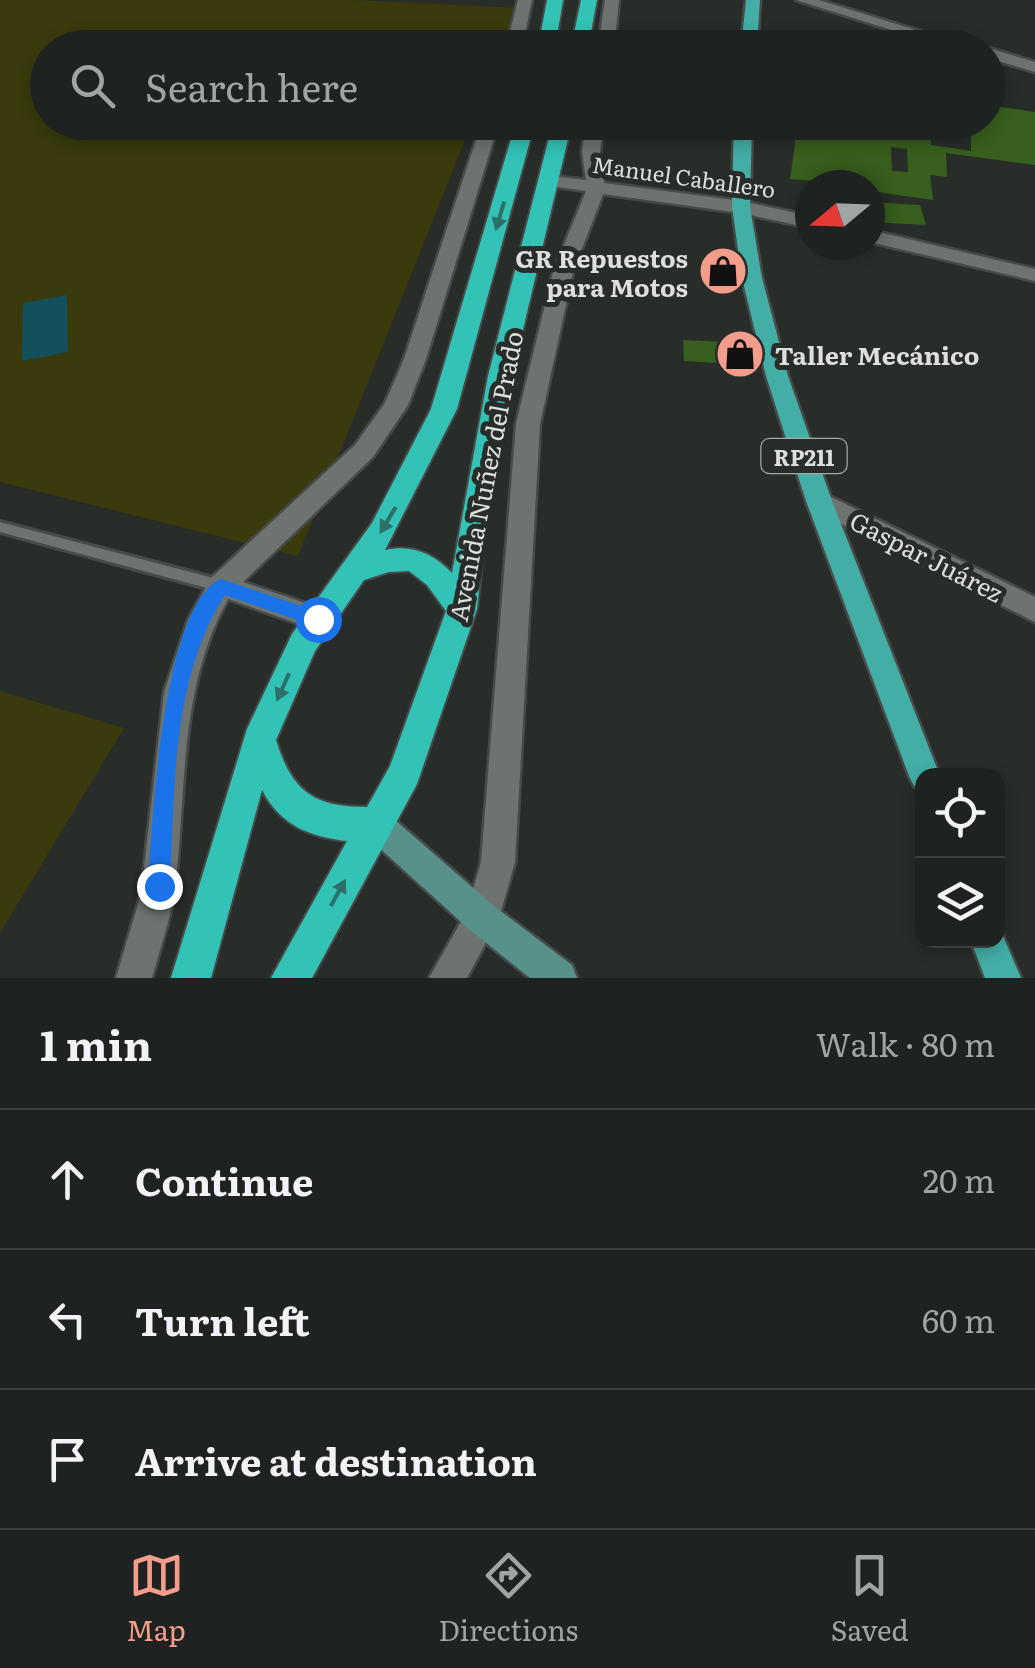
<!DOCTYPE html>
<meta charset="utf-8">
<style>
:root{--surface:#1e2220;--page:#262a29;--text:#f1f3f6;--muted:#a1a4a5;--line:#3c3f3e;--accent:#f49d8b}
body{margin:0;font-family:Literata,serif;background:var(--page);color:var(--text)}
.controls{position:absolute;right:30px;bottom:30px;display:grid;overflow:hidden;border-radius:20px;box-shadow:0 5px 15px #0003}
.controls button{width:90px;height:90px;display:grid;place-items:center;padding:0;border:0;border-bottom:2px solid var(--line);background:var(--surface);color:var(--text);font:50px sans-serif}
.compass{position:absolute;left:795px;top:170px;width:90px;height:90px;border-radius:50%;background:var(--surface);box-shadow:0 5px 15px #0003;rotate:251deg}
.stop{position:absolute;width:30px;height:30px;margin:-22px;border:8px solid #1a73e8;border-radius:50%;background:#fff}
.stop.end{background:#1a73e8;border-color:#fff;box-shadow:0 2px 10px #0008}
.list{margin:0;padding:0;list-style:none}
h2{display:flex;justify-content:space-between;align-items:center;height:130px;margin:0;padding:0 40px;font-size:42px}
h2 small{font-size:32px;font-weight:400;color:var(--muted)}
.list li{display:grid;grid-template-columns:65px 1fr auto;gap:30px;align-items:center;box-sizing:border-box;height:140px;padding:0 40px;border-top:2px solid var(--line)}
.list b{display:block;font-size:38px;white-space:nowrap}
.list em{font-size:32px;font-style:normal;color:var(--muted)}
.icon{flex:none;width:55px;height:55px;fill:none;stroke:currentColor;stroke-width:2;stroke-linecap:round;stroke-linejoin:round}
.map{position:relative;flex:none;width:1035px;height:978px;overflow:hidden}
.search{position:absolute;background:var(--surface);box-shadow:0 5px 15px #0003;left:30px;right:30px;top:30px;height:110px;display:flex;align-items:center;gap:25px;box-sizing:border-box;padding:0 35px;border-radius:55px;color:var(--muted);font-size:38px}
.sheet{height:550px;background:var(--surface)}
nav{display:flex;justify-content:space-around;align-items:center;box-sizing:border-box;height:140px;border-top:2px solid var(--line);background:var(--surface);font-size:28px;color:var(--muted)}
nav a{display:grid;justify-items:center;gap:5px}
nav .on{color:var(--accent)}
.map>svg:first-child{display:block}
.green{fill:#3a3a0c}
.water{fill:#12515c}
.building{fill:#385f1d;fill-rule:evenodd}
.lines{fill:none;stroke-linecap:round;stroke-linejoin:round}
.service-casing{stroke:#464a48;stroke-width:6}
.minor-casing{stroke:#464a48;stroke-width:5}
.secondary-casing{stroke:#464a48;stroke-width:5}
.primary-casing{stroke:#464a48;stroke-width:5}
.trunk-casing{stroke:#464a48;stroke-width:4}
.service{fill:#6e7370;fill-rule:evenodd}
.minor{fill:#6e7370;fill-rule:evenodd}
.secondary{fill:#58918a;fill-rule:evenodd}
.primary{fill:#42aea5;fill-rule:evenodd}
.trunk{fill:#33c2b6;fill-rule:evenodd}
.oneway{fill:#2d7069}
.route{fill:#1a73e8}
.labels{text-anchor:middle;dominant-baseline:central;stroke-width:10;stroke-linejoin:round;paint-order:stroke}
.far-street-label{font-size:22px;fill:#dcdfdd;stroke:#282d2a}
.shield{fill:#282d2a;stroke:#a6aaa7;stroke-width:2.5}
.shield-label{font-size:22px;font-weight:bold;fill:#dcdfdd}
.poi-label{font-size:25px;font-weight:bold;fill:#dcdfdd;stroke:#282d2a;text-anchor:end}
.street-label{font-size:25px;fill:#dcdfdd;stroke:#282d2a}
</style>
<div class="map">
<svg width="1035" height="978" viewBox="0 0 1035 978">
<rect width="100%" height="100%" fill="#282d2a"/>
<path class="green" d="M0,0H353L518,8L502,47L48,48V122L472,123L298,556L0,482Z
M0,691L124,728L0,933Z"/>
<path class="water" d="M67,295L68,352L22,361L23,303Z"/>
<path class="building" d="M866,36L890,38L920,48H858L857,41H867Z
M988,105L1035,112V165L946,153L947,177L930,175L933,200L870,191V185L790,179L798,122H901L900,127L931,132V145L971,151V122H988ZM891,147L907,149L908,172L892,171Z
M870,202L920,205L926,225L870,222Z
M683,340L748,343L750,365L684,361Z"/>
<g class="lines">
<g class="service-casing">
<path id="service" d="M0,522L221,580L226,582L228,586L226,590L221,592L0,532Z"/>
</g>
<g class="minor-casing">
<path id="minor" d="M518,0H532L522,48H506Z
M605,0H619L614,48H598Z
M796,0H819L974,48H949Z
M988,48L1035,62V72L988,58Z
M482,122H499L426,359L408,405L373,457L243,582L329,611L333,619L329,627L319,631L228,599C178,690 187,789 175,888C171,919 160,948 152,978H116L141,894L164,692L188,620L211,578L355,445L385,403L404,359Z
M586,122H603L600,152L604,183L741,201L810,216V228L741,213L603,194L573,272L540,424L515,862L499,918L467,978H429L467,911L481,862L516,424L553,272L586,191L551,186L542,181L551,176L586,180L582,152Z
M870,230L1035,269V281L870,242Z
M819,491L1035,597V622L810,508L806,501L810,494Z"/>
</g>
<g class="secondary-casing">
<path id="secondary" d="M376,808L387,813L494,906L572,965L577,978H530L470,930L365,835L360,824L365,813Z"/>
</g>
<g class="primary-casing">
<path id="primary" d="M746,0H760L757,48H741Z
M734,122H752L750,207L762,278L788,376L832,501L940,776H922V790L914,786L909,776L806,501L766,376L742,278L732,207Z
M998,928L1000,929L1021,978H985L971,941H998Z"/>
</g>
<g class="trunk-casing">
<path id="trunk" d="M547,0H563L555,48H538Z
M581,0H597L588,48H571Z
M516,122H535L457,409L385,550C412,544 433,553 452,573L488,376L553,122H572L512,376L488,511L477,609L417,784L312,978H271L347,841C310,837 280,825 262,790L211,978H171L247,729L292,634L372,523L431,409ZM409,571L427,585L446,611L390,766L367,807C314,807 292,792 276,740L315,651L364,580L389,572Z"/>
</g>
<use href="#service" class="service"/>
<use href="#minor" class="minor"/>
<use href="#secondary" class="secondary"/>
<use href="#primary" class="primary"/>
<use href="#trunk" class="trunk"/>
</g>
<defs><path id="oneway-solid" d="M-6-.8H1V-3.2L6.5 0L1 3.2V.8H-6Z" transform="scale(2.5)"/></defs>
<g class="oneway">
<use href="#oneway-solid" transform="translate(500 216) rotate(106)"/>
<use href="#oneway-solid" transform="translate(388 520) rotate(121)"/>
<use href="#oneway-solid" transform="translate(283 687) rotate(114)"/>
<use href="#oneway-solid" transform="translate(338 893) rotate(-61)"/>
</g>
<path class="route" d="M221,579L325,614L328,619L318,627L225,595C171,679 175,789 170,886L166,893L159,896L151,893L148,886C152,826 162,605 221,579Z"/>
<defs>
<g id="shop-disc" transform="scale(2.5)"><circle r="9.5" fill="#f49d8b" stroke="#282d2a"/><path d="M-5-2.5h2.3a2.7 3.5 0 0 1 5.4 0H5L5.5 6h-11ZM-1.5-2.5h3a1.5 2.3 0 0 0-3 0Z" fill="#111"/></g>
</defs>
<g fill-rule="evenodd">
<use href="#shop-disc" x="723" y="271"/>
<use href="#shop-disc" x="740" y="354"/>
</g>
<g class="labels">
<g class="far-street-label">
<text transform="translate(684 176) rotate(8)">Manuel Caballero</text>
</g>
<rect class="shield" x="761.5" y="439" width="85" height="34" rx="8"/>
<g class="shield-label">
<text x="804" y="456">RP211</text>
</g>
<g class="poi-label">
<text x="688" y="257">GR Repuestos<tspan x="688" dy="29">para Motos</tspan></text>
<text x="775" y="354" text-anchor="start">Taller Mecánico</text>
</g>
<g class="street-label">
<text transform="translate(485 476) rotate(-79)">Avenida Nuñez del Prado</text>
<text transform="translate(927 556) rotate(27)">Gaspar Juárez</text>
</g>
</g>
</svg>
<div class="controls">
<button><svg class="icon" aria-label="locate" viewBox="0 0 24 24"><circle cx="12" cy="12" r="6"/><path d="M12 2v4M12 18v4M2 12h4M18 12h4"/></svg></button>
<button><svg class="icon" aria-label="layers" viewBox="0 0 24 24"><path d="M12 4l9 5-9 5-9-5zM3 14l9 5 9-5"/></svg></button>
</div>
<svg class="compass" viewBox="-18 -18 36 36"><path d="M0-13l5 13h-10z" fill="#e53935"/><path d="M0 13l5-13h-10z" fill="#a1a4a5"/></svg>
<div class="stop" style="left:318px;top:619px"></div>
<div class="stop end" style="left:159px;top:886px"></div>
<div class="search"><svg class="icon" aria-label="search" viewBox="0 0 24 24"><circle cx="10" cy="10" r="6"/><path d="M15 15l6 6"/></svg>Search here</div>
</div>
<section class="sheet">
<h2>1 min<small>Walk · 80 m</small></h2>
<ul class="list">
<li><svg class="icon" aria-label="ahead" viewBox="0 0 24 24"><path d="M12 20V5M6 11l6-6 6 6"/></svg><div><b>Continue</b></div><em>20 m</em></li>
<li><svg class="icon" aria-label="left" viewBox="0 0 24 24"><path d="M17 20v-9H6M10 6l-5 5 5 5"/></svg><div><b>Turn left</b></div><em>60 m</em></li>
<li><svg class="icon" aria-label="arrive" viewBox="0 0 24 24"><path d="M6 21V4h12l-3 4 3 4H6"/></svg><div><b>Arrive at destination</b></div></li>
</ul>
</section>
<nav>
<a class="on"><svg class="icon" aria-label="map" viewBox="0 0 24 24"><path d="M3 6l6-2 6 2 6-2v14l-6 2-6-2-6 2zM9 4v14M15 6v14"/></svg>Map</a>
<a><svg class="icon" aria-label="directions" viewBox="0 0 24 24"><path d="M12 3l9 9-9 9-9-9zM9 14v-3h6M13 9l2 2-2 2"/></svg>Directions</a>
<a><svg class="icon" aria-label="saved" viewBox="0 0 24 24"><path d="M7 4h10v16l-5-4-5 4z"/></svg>Saved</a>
</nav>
